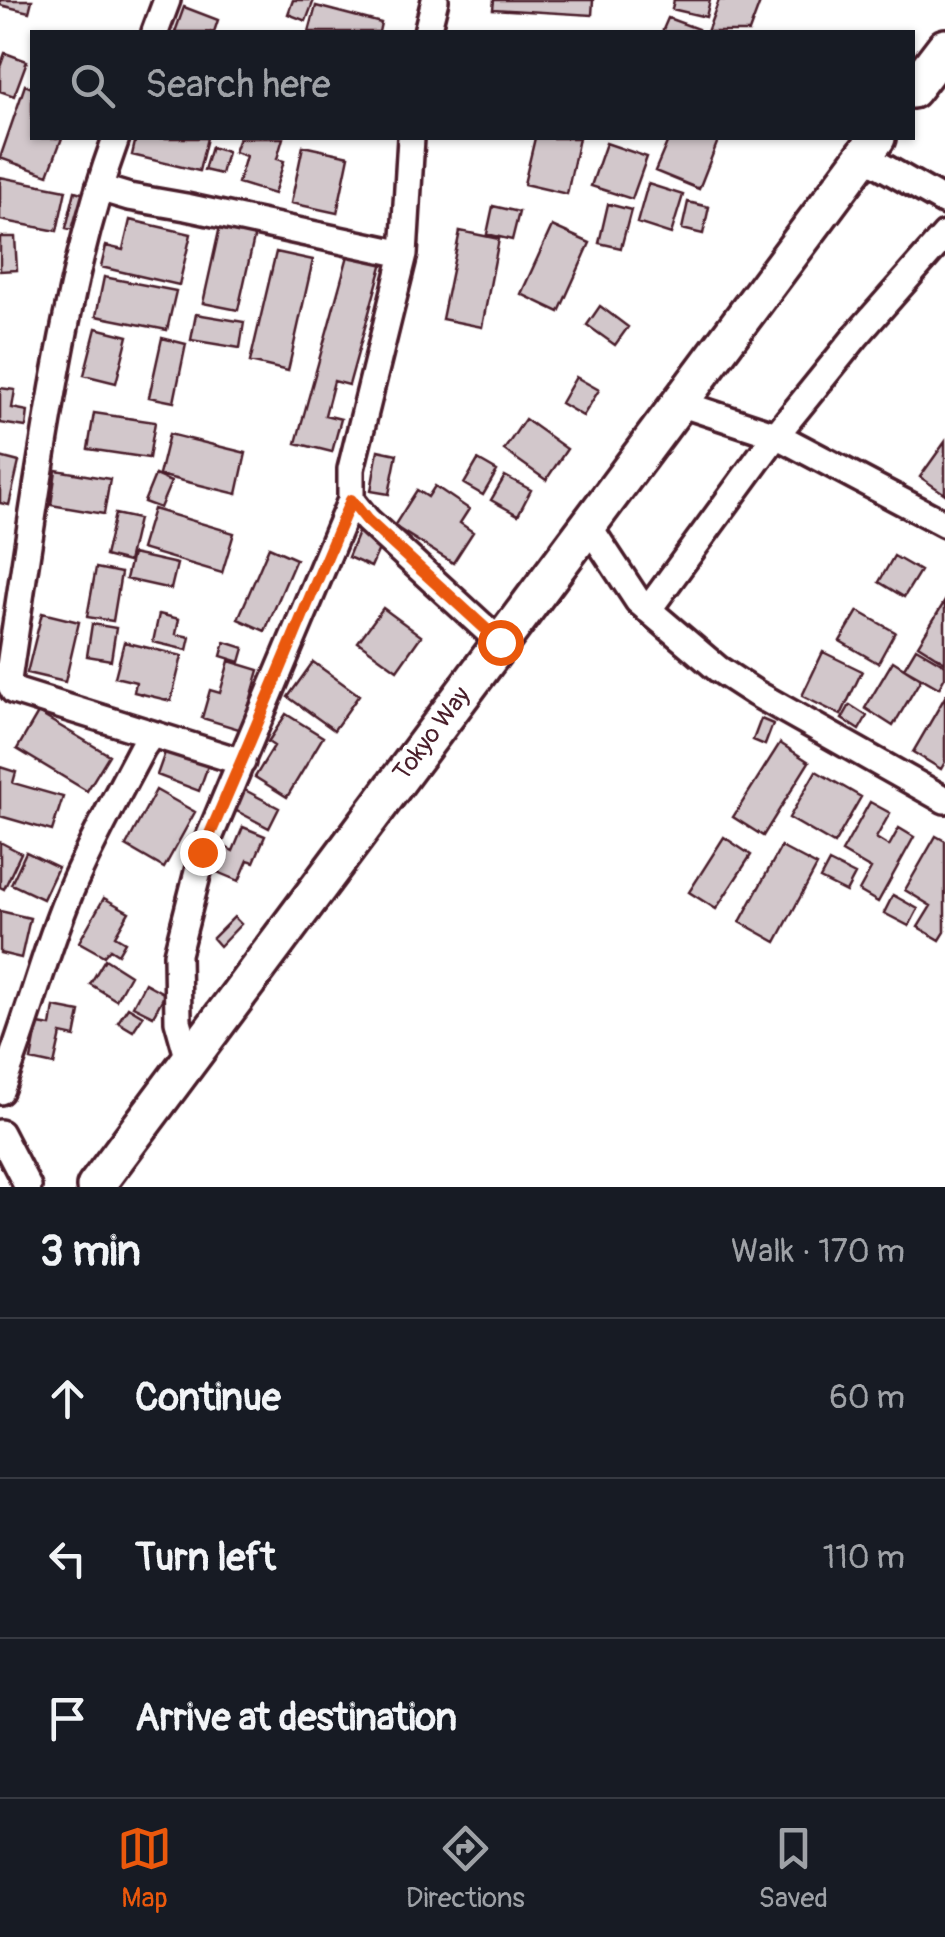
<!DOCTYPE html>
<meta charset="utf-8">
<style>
:root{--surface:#171b24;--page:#242831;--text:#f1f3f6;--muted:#9ea1a6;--line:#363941;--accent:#ea580c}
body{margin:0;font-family:Pangolin,sans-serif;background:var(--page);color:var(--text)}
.stop{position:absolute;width:30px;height:30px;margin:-22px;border:8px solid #ea580c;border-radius:50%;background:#fff}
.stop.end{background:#ea580c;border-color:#fff;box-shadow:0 2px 10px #0008}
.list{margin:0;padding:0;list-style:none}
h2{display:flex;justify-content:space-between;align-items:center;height:130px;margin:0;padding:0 40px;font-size:42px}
h2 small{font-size:32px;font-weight:400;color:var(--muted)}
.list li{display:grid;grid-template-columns:65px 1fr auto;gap:30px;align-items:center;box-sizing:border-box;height:160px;padding:0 40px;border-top:2px solid var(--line)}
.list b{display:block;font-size:38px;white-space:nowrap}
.list em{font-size:32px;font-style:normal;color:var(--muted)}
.icon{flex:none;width:55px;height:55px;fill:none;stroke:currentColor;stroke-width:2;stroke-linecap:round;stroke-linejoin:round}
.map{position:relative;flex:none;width:945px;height:1187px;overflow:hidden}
.search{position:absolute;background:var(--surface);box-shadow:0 2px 8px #0004;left:30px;right:30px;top:30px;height:110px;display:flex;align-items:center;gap:25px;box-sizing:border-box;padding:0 35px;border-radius:0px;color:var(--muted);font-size:38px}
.sheet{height:610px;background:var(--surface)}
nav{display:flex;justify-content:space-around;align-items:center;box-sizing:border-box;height:140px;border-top:2px solid var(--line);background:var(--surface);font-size:28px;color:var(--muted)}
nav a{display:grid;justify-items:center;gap:5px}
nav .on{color:var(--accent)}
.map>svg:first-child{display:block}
.building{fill:#d2c7cb;stroke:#4a1f2b;stroke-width:2.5}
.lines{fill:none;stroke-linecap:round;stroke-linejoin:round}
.minor-casing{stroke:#4a1f2b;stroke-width:32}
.secondary-casing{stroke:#4a1f2b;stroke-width:42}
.minor{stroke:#fff;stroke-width:25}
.secondary{stroke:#fff;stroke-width:35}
.route{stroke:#ea580c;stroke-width:12}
.labels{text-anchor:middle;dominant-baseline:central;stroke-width:8;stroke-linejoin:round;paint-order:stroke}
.street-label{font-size:25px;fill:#4a1f2b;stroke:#fff}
</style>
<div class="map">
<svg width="945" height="1187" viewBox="0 0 945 1187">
<rect width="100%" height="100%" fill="#fff"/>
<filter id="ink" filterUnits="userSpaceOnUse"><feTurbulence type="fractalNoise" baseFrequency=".01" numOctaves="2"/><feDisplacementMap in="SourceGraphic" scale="20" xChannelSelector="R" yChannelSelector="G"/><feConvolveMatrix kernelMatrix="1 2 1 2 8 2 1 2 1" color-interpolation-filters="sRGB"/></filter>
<g filter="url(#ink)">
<path class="building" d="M0,0H32L29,12L0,5Z
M293,0H314L306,21L288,14Z
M494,0H593L592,15L493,9Z
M674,0H710L706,17L672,9Z
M719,0H761L749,32H707Z
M316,6L381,23L379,32H309Z
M184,7L218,20L214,32H175Z
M668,18L698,29L697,32H662Z
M5,53L27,61L14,96L0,91V67Z
M25,85L32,88V138H62L48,175L0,158Z
M136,138H207L199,171L132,155Z
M239,138H283L277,159L284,161L274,194L238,183L246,156L234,152Z
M535,138H579L567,194L524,184Z
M669,138H719L699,189L655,171Z
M606,143L647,157L632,199L591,186Z
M303,146L349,156L337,213L291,203Z
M211,147L227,152L221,174L204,170Z
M0,177L66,190L57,231L0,220Z
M648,184L683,195L671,234L637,223Z
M75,191L88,195L79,231L66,228Z
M688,202L709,207L703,234L682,229Z
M608,204L631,210L621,248L599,243Z
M493,206L519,212L512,240L487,234Z
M130,220L191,234L179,285L101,267L106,246L123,250Z
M221,222L256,229L238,310L203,303Z
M552,226L590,243L559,312L521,294Z
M460,231L499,239L482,327L442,319Z
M0,237H15L17,270L0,271Z
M276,252L313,260L288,371L250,362Z
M349,252L383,262L349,385L334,381L325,415L341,419L332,452L296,443Z
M104,277L176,291L167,330L96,316Z
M600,306L628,327L615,345L587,325Z
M196,314L244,322L240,348L191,340Z
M96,328L128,336L116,383L84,375Z
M162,338L186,344L174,402L149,397Z
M576,377L599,390L583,416L561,403Z
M0,388L15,390L12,408L28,411L26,427L0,423Z
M94,413L155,422L149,458L88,449Z
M525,419L567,449L546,480L504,450Z
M169,434L246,453L237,494L159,475Z
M945,442V494L920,477Z
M378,450L397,454L389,494L371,491Z
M0,457L19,462L9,505L0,503Z
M478,460L497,471L483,495L464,484Z
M56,470L110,479L104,514L51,505Z
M155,475L171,482L160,508L144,502Z
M505,476L531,490L518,515L491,500Z
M435,486L469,509L460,523L473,532L453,563L394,526L417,490L428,497Z
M153,509L234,533L222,573L141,549Z
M115,514L138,519L128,562L105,556Z
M359,530L383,540L371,567L348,557Z
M269,547L296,559L265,631L238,619Z
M132,554L177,564L171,589L126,579Z
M894,556L920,571L904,597L879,582Z
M96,568L121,573L113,621L87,617Z
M945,601V662L918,645Z
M383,608L421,636L397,670L358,642Z
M858,611L895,632L878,663L840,641Z
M42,613L79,622L65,682L27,673Z
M159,614L179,619L176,634L190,637L187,650L153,642Z
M92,624L116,628L111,660L87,656Z
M124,642L182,656L171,701L134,692L136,682L115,677Z
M225,642L244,648L240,662L221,656Z
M916,648L945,665V677L939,688L904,668Z
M823,652L862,671L841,715L802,696Z
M229,661L259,670L242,730L202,718L210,690L220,693Z
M893,661L921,679L893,726L865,708Z
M313,662L359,695L334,730L288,697Z
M945,697V762L941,769L913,752Z
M850,705L867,716L859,730L842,719Z
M38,713L109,755L87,791L17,749Z
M286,714L323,737L287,797L255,777L274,746L268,742Z
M761,719L773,724L765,745L753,740Z
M780,743L809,762L763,836L733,817Z
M168,744L210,760L199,791L157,775Z
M0,767L16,772L13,783L63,797L52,831L0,816Z
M816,771L861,797L834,844L789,818Z
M243,789L279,808L269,828L233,809Z
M156,790L195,812L164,868L126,846Z
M870,802L890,813L876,838L889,846L899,828L914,837L878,902L859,891L871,869L842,852Z
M243,827L265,836L254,862L248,860L239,881L215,871L225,847L233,851Z
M936,836L945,841V932L940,940L918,927L931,906L905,890Z
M724,837L751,855L716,909L689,892Z
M0,842L21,853L4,889L0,887Z
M781,847L817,866L776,942L740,922Z
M26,852L58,867L43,899L11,884Z
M829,862L855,875L846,892L820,879Z
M893,895L918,909L909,926L884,913Z
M104,898L129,912L115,936L125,942L118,954L110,949L104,956L79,942Z
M0,911L30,918L21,958L0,953Z
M234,917L241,924L220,946L213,938Z
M105,959L130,975L116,1000L90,984Z
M145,983L165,994L153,1016L133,1006Z
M54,1007L80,1012L75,1037L61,1034L54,1065L31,1060L38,1024L51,1026Z
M128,1007L143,1016L133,1031L118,1022Z"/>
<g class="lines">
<g class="minor-casing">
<path id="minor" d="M155,32L167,0
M427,32L435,0
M116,138C86,220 68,305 53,391C36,487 22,583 8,680L14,691L242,762
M411,138L404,254L351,469V500L367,520L500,642
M864,156L945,202
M99,188L129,197L186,207L404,254
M679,403L776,435L945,524
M588,525L638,601L718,669L755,693L945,800
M648,610L776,435L857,335L945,235
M189,1060L178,1021L177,954L203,852L351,500
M0,1091C28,1022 45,948 75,880C95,835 119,792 142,748L152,734
M0,1133L28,1187"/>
</g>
<g class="secondary-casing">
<path id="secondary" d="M912,90L945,47
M95,1187L877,138"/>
</g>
<use href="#minor" class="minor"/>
<use href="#secondary" class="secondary"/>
</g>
</g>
<g class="lines" filter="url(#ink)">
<path class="route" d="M202,852C254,735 301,617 351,500L367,520L500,642"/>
</g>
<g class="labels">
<g class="street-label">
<text transform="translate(432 734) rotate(-53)">Tokyo Way</text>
</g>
</g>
</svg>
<div class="stop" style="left:500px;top:642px"></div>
<div class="stop end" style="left:202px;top:852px"></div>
<div class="search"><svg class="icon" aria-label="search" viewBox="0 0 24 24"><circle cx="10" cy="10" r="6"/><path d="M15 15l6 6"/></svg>Search here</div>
</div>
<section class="sheet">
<h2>3 min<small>Walk · 170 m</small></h2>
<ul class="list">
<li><svg class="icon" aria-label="ahead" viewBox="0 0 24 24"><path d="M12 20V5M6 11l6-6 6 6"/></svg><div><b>Continue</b></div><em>60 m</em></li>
<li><svg class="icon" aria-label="left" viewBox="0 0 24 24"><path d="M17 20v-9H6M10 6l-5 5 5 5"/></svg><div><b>Turn left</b></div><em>110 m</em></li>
<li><svg class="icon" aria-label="arrive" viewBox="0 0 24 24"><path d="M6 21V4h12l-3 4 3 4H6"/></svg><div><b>Arrive at destination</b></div></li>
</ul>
</section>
<nav>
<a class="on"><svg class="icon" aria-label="map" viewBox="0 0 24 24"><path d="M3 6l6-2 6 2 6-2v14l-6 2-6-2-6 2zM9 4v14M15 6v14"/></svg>Map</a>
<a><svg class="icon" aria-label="directions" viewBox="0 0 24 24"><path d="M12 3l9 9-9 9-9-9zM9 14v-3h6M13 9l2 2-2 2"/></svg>Directions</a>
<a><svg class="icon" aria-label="saved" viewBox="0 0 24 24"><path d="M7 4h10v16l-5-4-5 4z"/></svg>Saved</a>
</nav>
